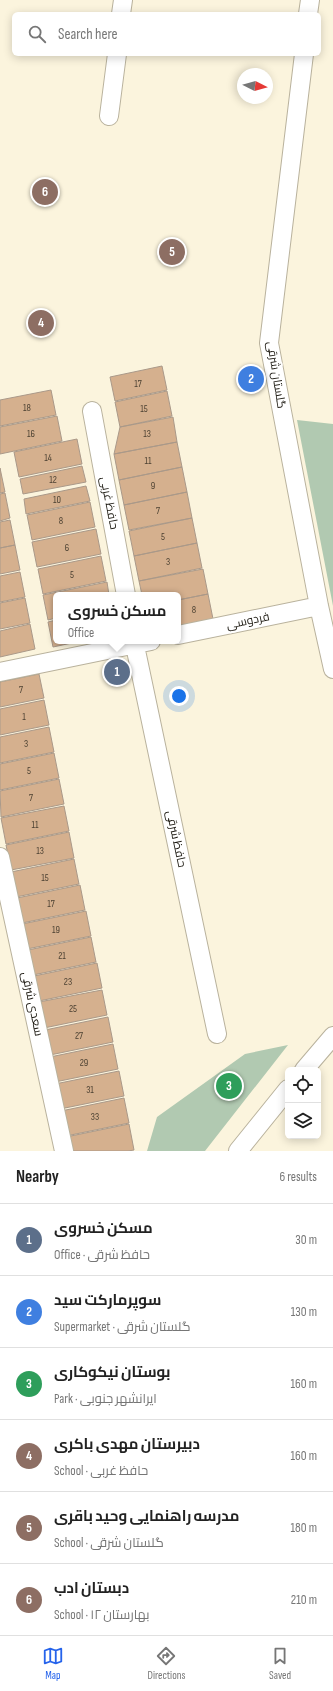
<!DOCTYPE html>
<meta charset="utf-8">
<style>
:root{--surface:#fff;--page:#f6f6f6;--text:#222;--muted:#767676;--line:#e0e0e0;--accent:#2563eb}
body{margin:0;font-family:"Sofia Sans Condensed",Cairo,sans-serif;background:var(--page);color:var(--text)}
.controls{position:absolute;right:12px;bottom:12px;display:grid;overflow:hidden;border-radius:6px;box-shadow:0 2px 10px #0003}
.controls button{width:36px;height:36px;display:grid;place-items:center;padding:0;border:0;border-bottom:1px solid var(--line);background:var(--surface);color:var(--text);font:20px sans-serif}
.compass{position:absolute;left:237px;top:68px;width:36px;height:36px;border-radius:50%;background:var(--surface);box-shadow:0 2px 10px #0003;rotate:96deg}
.you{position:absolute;left:179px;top:696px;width:14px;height:14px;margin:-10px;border:3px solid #fff;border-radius:50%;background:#1a73e8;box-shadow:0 0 0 6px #1a73e833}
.badge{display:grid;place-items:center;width:26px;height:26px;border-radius:50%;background:var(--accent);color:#fff;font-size:13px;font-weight:700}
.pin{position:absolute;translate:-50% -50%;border:2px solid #fff;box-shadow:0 1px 4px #0006}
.popup{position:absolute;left:53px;top:592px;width:128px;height:52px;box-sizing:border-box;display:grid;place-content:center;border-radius:6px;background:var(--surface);filter:drop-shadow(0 1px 3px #0005);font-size:13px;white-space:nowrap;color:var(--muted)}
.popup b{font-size:15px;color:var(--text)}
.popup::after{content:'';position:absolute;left:50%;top:100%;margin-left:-8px;border:8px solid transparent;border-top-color:var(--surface)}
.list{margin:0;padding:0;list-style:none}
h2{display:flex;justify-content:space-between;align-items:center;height:52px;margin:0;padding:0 16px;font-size:17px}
h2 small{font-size:13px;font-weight:400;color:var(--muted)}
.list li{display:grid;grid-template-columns:26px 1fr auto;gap:12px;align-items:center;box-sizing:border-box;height:72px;padding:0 16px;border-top:1px solid var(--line)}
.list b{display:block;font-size:15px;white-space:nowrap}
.list p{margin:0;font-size:13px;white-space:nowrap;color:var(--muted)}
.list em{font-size:13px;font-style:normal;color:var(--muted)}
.icon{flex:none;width:22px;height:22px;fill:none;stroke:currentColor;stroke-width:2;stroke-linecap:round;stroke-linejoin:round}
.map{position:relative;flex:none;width:333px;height:1151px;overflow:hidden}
.search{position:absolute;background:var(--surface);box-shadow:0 2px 10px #0003;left:12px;right:12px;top:12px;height:44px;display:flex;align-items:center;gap:10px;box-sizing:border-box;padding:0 14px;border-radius:6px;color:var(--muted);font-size:15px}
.sheet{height:484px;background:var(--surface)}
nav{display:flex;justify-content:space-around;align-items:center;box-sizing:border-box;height:56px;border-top:1px solid var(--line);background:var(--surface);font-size:11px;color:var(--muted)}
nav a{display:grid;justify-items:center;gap:2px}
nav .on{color:var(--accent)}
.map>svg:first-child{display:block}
.green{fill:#b1c9b1}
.building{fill:#d5b08e;stroke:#aa9989}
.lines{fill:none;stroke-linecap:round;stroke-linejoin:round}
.minor-casing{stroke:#b9b29d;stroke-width:20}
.minor{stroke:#fff;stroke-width:18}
.labels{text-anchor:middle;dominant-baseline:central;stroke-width:4;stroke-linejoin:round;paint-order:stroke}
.number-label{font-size:10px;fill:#4c4132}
.street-label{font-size:12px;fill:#1f1c14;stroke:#fff}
</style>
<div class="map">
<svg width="333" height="1151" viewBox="0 0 333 1151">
<rect width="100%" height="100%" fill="#fbf4dd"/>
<path class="green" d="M297,420L333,424V606Z
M288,1045L205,1151H147L157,1117L245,1054Z"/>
<path class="building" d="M162,366L167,390L115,401L110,377Z
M51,390L56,415L0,426V400Z
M167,391L172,416L120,427L115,402Z
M57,416L62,441L0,454V427Z
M173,417L177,442L114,454L120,427Z
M77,439L82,464L19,477L14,452Z
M177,442L182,467L119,480L114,454Z
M82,466L86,482L23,494L20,479Z
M182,467L187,492L124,505L119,480Z
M0,468L5,492L0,493Z
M86,486L90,501L26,514L24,499Z
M187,492L192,518L129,530L124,505Z
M5,493L10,518L0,521V494Z
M90,502L95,527L32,540L27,515Z
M192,518L197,543L134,556L129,531Z
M10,520L15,545L0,548V522Z
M96,529L101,554L37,567L32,542Z
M197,543L202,568L139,581L134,556Z
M15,545L20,570L0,574V548Z
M101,556L106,581L43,594L38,569Z
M203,569L208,594L178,600V595H142L139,581Z
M20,572L25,597L0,602V576Z
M107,582L109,595H56V618L48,620L43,595Z
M208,594L213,619L178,626V600Z
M25,598L30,623L0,629V603Z
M56,620V641H81L53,647L48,622Z
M30,624L35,649L0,657V631Z
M39,674L44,698L0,707V682Z
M44,700L49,725L0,735V709Z
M49,727L54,752L0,763V737Z
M54,753L59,778L0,790V764Z
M59,779L64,804L1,817L0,791Z
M64,806L69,831L6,844L1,818Z
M69,832L74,858L11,870L6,845Z
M74,859L79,884L16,897L11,872Z
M80,885L85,910L22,923L17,898Z
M86,911L91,936L27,949L22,924Z
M91,937L96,962L33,975L28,950Z
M97,963L102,988L39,1001L34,976Z
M102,990L107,1015L44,1028L39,1002Z
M108,1017L113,1042L50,1055L45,1030Z
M113,1044L118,1069L55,1082L50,1057Z
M119,1071L124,1096L60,1109L55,1084Z
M124,1098L129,1123L66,1136L61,1111Z
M129,1124L134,1150L128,1151H69L66,1137Z"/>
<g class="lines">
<g class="minor-casing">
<path id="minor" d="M121,14L123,0
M308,14L310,0
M304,54L269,343L319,606L333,669
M109,116L117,54
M92,411L126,595
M178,635L319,606
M134,641L217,1034
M0,672L151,641
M0,857L64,1151
M304,1070L333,1036
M238,1151L288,1089"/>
</g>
<use href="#minor" class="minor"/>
</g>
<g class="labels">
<g class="number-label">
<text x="138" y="384">17</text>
<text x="27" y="408">18</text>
<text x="144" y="409">15</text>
<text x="31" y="434">16</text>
<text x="147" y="434">13</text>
<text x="48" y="458">14</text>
<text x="148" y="461">11</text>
<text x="53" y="480">12</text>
<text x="153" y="486">9</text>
<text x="57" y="500">10</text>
<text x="158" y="511">7</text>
<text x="61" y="521">8</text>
<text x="163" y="537">5</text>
<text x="67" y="548">6</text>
<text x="168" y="562">3</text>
<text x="72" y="575">5</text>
<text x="194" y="610">8</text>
<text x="21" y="690">7</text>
<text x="24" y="717">1</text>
<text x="26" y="744">3</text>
<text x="29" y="771">5</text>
<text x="31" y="798">7</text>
<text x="35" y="825">11</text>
<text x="40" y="851">13</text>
<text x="45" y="878">15</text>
<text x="51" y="904">17</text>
<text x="56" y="930">19</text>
<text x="62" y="956">21</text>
<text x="68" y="982">23</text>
<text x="73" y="1009">25</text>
<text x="79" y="1036">27</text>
<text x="84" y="1063">29</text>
<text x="90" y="1090">31</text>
<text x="95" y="1117">33</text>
</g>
<g class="street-label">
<text transform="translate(276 375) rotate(81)">گلستان شرقی</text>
<text transform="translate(109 503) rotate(79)">حافظ غربی</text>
<text transform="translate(248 621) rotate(-12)">فردوسی</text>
<text transform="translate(176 839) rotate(78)">حافظ شرقی</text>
<text transform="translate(32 1004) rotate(78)">سعدی شرقی</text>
</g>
</g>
</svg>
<div class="controls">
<button><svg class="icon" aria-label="locate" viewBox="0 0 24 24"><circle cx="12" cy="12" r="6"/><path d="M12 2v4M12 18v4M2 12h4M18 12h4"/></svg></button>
<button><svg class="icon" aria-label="layers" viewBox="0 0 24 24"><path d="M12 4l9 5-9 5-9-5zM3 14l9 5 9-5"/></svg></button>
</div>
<svg class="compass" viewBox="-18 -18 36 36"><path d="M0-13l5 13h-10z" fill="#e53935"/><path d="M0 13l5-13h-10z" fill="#767676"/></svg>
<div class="you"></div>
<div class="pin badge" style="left:117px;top:672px;background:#5c6f8a">1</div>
<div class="popup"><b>مسکن خسروی</b>Office</div>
<div class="pin badge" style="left:251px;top:379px;background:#3f7fe0">2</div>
<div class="pin badge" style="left:229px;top:1086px;background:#2e9e5b">3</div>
<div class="pin badge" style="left:41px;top:323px;background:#8d6e63">4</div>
<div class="pin badge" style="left:172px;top:252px;background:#8d6e63">5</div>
<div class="pin badge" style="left:45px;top:192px;background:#8d6e63">6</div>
<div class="search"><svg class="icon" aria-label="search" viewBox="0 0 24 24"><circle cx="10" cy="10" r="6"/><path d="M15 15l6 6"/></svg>Search here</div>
</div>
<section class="sheet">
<h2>Nearby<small>6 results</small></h2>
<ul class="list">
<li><span class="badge" style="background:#5c6f8a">1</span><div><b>مسکن خسروی</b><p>Office · حافظ شرقی</p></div><em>30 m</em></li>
<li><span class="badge" style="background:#3f7fe0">2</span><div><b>سوپرمارکت سید</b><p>Supermarket · گلستان شرقی</p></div><em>130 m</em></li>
<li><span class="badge" style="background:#2e9e5b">3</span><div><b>بوستان نیکوکاری</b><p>Park · ایرانشهر جنوبی</p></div><em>160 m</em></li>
<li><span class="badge" style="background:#8d6e63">4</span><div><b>دبیرستان مهدی باکری</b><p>School · حافظ غربی</p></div><em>160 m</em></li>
<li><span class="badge" style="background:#8d6e63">5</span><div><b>مدرسه راهنمایی وحید باقری</b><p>School · گلستان شرقی</p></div><em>180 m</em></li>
<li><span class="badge" style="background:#8d6e63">6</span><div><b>دبستان ادب</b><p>School · بهارستان ۱۲</p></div><em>210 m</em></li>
</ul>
</section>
<nav>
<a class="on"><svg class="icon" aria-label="map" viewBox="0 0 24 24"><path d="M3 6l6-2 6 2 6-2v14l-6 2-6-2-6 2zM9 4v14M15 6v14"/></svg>Map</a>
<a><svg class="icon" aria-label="directions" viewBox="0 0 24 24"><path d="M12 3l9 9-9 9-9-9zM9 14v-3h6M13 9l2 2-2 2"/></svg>Directions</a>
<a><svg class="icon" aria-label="saved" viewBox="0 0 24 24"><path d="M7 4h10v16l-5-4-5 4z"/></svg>Saved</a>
</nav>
